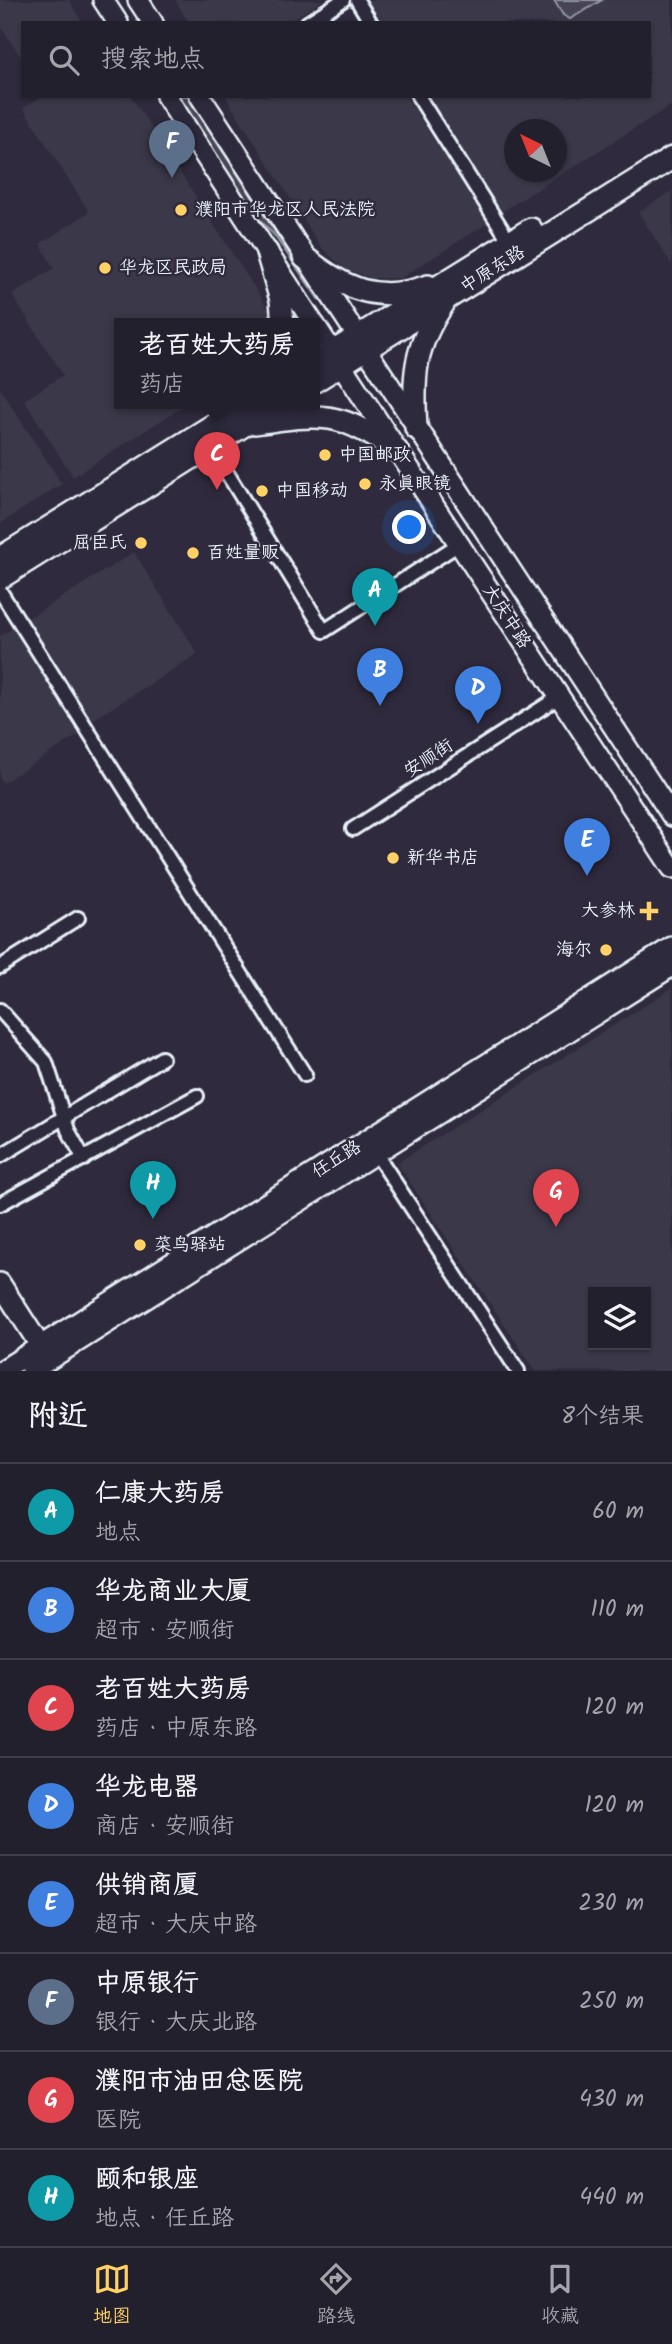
<!DOCTYPE html>
<html lang="zh">
<meta charset="utf-8">
<style>
:root{--surface:#23202e;--page:#2f2d3a;--text:#f1f3f6;--muted:#a3a3aa;--line:#403e4a;--accent:#ffd166}
body{margin:0;font-family:Kalam,"LXGW WenKai TC",sans-serif;background:var(--page);color:var(--text)}
.controls{position:absolute;right:21px;bottom:21px;display:grid;overflow:hidden;border-radius:0px;box-shadow:0 2px 5px #0004}
.controls button{width:63px;height:63px;display:grid;place-items:center;padding:0;border:0;border-bottom:2px solid var(--line);background:var(--surface);color:var(--text);font:35px sans-serif}
.compass{position:absolute;left:504px;top:119px;width:63px;height:63px;border-radius:50%;background:var(--surface);box-shadow:0 2px 5px #0004;rotate:317deg}
.you{position:absolute;left:410px;top:528px;width:24px;height:24px;margin:-18px;border:5px solid #fff;border-radius:50%;background:#1a73e8;box-shadow:0 0 0 10px #1a73e833}
.badge{display:grid;place-items:center;width:46px;height:46px;border-radius:50%;background:var(--accent);color:#fff;font-size:23px;font-weight:700}
.pin{position:absolute;translate:-50% -58px;filter:drop-shadow(0 2px 4px #0008)}
.pin::after{content:'';position:absolute;top:37px;width:24px;height:21px;background:inherit;clip-path:polygon(0 0,100% 0,50% 100%)}
.popup{position:absolute;left:114px;top:318px;width:206px;height:91px;box-sizing:border-box;display:grid;place-content:center;border-radius:0px;background:var(--surface);filter:drop-shadow(0 2px 5px #0005);font-size:23px;white-space:nowrap;color:var(--muted)}
.popup b{font-size:26px;color:var(--text)}
.popup::after{content:'';position:absolute;left:50%;top:100%;margin-left:-14px;border:14px solid transparent;border-top-color:var(--surface)}
.list{margin:0;padding:0;list-style:none}
h2{display:flex;justify-content:space-between;align-items:center;height:91px;margin:0;padding:0 28px;font-size:30px}
h2 small{font-size:23px;font-weight:400;color:var(--muted)}
.list li{display:grid;grid-template-columns:46px 1fr auto;gap:21px;align-items:center;box-sizing:border-box;height:98px;padding:0 28px;border-top:2px solid var(--line)}
.list b{display:block;font-size:26px;white-space:nowrap}
.list p{margin:0;font-size:23px;white-space:nowrap;color:var(--muted)}
.list em{font-size:23px;font-style:normal;color:var(--muted)}
.icon{flex:none;width:38px;height:38px;fill:none;stroke:currentColor;stroke-width:2;stroke-linecap:round;stroke-linejoin:round}
.map{position:relative;flex:none;width:672px;height:1371px;overflow:hidden}
.search{position:absolute;background:var(--surface);box-shadow:0 2px 5px #0004;left:21px;right:21px;top:21px;height:77px;display:flex;align-items:center;gap:18px;box-sizing:border-box;padding:0 24px;border-radius:0px;color:var(--muted);font-size:26px}
.sheet{height:875px;background:var(--surface)}
nav{display:flex;justify-content:space-around;align-items:center;box-sizing:border-box;height:98px;border-top:2px solid var(--line);background:var(--surface);font-size:19px;color:var(--muted)}
nav a{display:grid;justify-items:center;gap:4px}
nav .on{color:var(--accent)}
.map>svg:first-child{display:block}
.built{fill:#3b3749;fill-rule:evenodd}
.green{fill:#464455;stroke:#979aa6;stroke-width:2}
.lines{fill:none;stroke-linecap:round;stroke-linejoin:round}
.street-casing{stroke:#e8f1f8;stroke-width:18}
.secondary-casing{stroke:#e8f1f8;stroke-width:24}
.primary-casing{stroke:#e8f1f8;stroke-width:26}
.street{stroke:#2f2a3d;stroke-width:12}
.secondary{stroke:#2f2a3d;stroke-width:19}
.primary{stroke:#2f2a3d;stroke-width:21}
.poi-dot{fill:#ffd166;stroke:#2f2a3d;stroke-width:2.5}
.labels{text-anchor:middle;dominant-baseline:central;stroke-width:5;stroke-linejoin:round;paint-order:stroke}
.poi-label{font-size:18px;fill:#e8f1f8;stroke:#2f2a3d;text-anchor:start}
.street-label{font-size:18px;fill:#e8f1f8;stroke:#2f2a3d}
</style>
<div class="map">
<svg width="672" height="1371" viewBox="0 0 672 1371">
<rect width="100%" height="100%" fill="#2f2a3d"/>
<filter id="ink" filterUnits="userSpaceOnUse"><feTurbulence type="fractalNoise" baseFrequency=".0143" numOctaves="2"/><feDisplacementMap in="SourceGraphic" scale="14" xChannelSelector="R" yChannelSelector="G"/><feConvolveMatrix kernelMatrix="1 2 1 2 8 2 1 2 1" color-interpolation-filters="sRGB"/></filter>
<g filter="url(#ink)">
<path class="built" d="M0,0H69L83,23H23V61L0,25Z
M175,0H323L287,23H189Z
M369,0H672V105L500,213L426,96H649V23H380L366,2ZM514,130H556V172H514Z
M42,96H131L273,316L271,324H119V404H187L73,477L24,400L63,375L12,295L54,268L40,244L89,212L23,108Z
M225,96H406L488,223L401,278H371L345,269L321,247Z
M672,191V265L638,212Z
M0,388L62,484L0,524Z
M134,552L198,654L91,721L27,619Z
M13,628L80,734L3,783L0,778V636Z
M672,988V1371H535L397,1163ZM593,1292H646V1345H593Z"/>
<path class="green" d="M554,0H602L570,19L563,15Z
M178,96H187L319,300L274,235L251,210Z"/>
<g class="lines">
<g class="street-casing">
<path id="street" d="M357,0L371,23
M307,23L343,0
M418,96L510,242
M211,447L324,631L459,544
M0,591L305,1075
M353,829L559,697
M0,967L78,918
M0,1010L46,1062L68,1130L84,1159
M377,1155L518,1371
M0,1156L162,1058
M0,1204L197,1096"/>
</g>
<g class="secondary-casing">
<path id="secondary" d="M103,0L118,23
M138,0L153,23
M166,96L314,324
M200,96L672,816
M315,325L672,868
M0,1283L48,1358
M1,1371L672,947
M31,1371L672,966"/>
</g>
<g class="primary-casing">
<path id="primary" d="M267,252L281,300L283,324
M304,257C344,289 378,304 428,286
M315,363L531,229
M315,381L672,158
M255,423C324,413 338,411 397,451
M416,428C413,377 413,348 444,303
M0,558L247,404
M0,578L278,404"/>
</g>
<use href="#street" class="street"/>
<use href="#secondary" class="secondary"/>
<use href="#primary" class="primary"/>
</g>
</g>
<g class="poi-dot">
<circle cx="181" cy="210" r="7"/>
<circle cx="105" cy="268" r="7"/>
<circle cx="325" cy="455" r="7"/>
<circle cx="365" cy="484" r="7"/>
<circle cx="262" cy="491" r="7"/>
<circle cx="141" cy="543" r="7"/>
<circle cx="193" cy="553" r="7"/>
<circle cx="393" cy="858" r="7"/>
<path d="M645.5 900.5h7v7h7v7h-7v7h-7v-7h-7v-7h7z"/>
<circle cx="606" cy="950" r="7"/>
<circle cx="140" cy="1245" r="7"/>
</g>
<g class="labels">
<g class="poi-label">
<text x="195" y="210">濮阳市华龙区人民法院</text>
<text x="119" y="268">华龙区民政局</text>
<text x="339" y="455">中国邮政</text>
<text x="379" y="484">永真眼镜</text>
<text x="276" y="491">中国移动</text>
<text x="127" y="543" text-anchor="end">屈臣氏</text>
<text x="207" y="553">百姓量贩</text>
<text x="407" y="858">新华书店</text>
<text x="635" y="911" text-anchor="end">大参林</text>
<text x="592" y="950" text-anchor="end">海尔</text>
<text x="154" y="1245">菜鸟驿站</text>
</g>
<g class="street-label">
<text transform="translate(493 270) rotate(-32)">中原东路</text>
<text transform="translate(506 617) rotate(57)">大庆中路</text>
<text transform="translate(429 759) rotate(-33)">安顺街</text>
<text transform="translate(337 1160) rotate(-32)">任丘路</text>
</g>
</g>
</svg>
<div class="controls">
<button><svg class="icon" aria-label="layers" viewBox="0 0 24 24"><path d="M12 4l9 5-9 5-9-5zM3 14l9 5 9-5"/></svg></button>
</div>
<svg class="compass" viewBox="-18 -18 36 36"><path d="M0-13l5 13h-10z" fill="#e53935"/><path d="M0 13l5-13h-10z" fill="#a3a3aa"/></svg>
<div class="you"></div>
<div class="pin badge" style="left:375px;top:626px;background:#0f9aa8">A</div>
<div class="pin badge" style="left:380px;top:706px;background:#3f7fe0">B</div>
<div class="pin badge" style="left:217px;top:490px;background:#e0444e">C</div>
<div class="popup"><b>老百姓大药房</b>药店</div>
<div class="pin badge" style="left:478px;top:724px;background:#3f7fe0">D</div>
<div class="pin badge" style="left:587px;top:876px;background:#3f7fe0">E</div>
<div class="pin badge" style="left:172px;top:178px;background:#5c6f8a">F</div>
<div class="pin badge" style="left:556px;top:1227px;background:#e0444e">G</div>
<div class="pin badge" style="left:153px;top:1219px;background:#0f9aa8">H</div>
<div class="search"><svg class="icon" aria-label="search" viewBox="0 0 24 24"><circle cx="10" cy="10" r="6"/><path d="M15 15l6 6"/></svg>搜索地点</div>
</div>
<section class="sheet">
<h2>附近<small>8个结果</small></h2>
<ul class="list">
<li><span class="badge" style="background:#0f9aa8">A</span><div><b>仁康大药房</b><p>地点</p></div><em>60 m</em></li>
<li><span class="badge" style="background:#3f7fe0">B</span><div><b>华龙商业大厦</b><p>超市 · 安顺街</p></div><em>110 m</em></li>
<li><span class="badge" style="background:#e0444e">C</span><div><b>老百姓大药房</b><p>药店 · 中原东路</p></div><em>120 m</em></li>
<li><span class="badge" style="background:#3f7fe0">D</span><div><b>华龙电器</b><p>商店 · 安顺街</p></div><em>120 m</em></li>
<li><span class="badge" style="background:#3f7fe0">E</span><div><b>供销商厦</b><p>超市 · 大庆中路</p></div><em>230 m</em></li>
<li><span class="badge" style="background:#5c6f8a">F</span><div><b>中原银行</b><p>银行 · 大庆北路</p></div><em>250 m</em></li>
<li><span class="badge" style="background:#e0444e">G</span><div><b>濮阳市油田总医院</b><p>医院</p></div><em>430 m</em></li>
<li><span class="badge" style="background:#0f9aa8">H</span><div><b>颐和银座</b><p>地点 · 任丘路</p></div><em>440 m</em></li>
</ul>
</section>
<nav>
<a class="on"><svg class="icon" aria-label="map" viewBox="0 0 24 24"><path d="M3 6l6-2 6 2 6-2v14l-6 2-6-2-6 2zM9 4v14M15 6v14"/></svg>地图</a>
<a><svg class="icon" aria-label="directions" viewBox="0 0 24 24"><path d="M12 3l9 9-9 9-9-9zM9 14v-3h6M13 9l2 2-2 2"/></svg>路线</a>
<a><svg class="icon" aria-label="saved" viewBox="0 0 24 24"><path d="M7 4h10v16l-5-4-5 4z"/></svg>收藏</a>
</nav>
